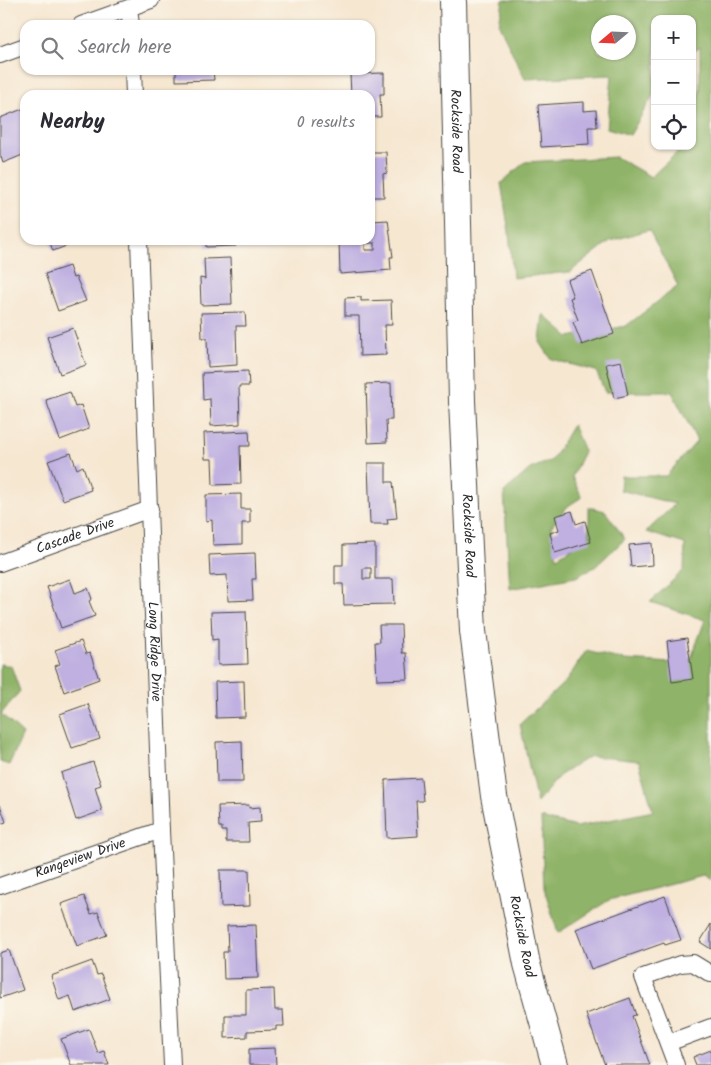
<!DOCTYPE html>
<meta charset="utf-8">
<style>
:root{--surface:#fff;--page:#f7f7f7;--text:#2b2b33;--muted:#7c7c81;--line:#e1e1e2}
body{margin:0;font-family:Kalam,sans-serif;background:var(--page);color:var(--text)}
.controls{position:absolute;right:15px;top:15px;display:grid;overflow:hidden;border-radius:10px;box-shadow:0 1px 4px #0004}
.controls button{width:45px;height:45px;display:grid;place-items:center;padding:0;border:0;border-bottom:1px solid var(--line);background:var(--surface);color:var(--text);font:25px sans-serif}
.compass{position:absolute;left:591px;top:15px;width:45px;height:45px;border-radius:50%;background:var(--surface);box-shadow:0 1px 4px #0004;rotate:251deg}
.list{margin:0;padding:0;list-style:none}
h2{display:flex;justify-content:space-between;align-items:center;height:65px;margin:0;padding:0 20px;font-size:21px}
h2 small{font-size:16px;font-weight:400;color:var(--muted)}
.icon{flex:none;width:28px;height:28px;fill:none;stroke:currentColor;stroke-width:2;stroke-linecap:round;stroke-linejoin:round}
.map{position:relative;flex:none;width:711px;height:1065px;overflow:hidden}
.search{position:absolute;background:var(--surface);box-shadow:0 1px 4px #0004;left:20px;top:20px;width:355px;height:55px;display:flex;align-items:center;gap:12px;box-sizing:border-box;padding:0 18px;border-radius:15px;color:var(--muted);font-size:19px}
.panel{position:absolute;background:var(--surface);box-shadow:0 1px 4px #0004;left:20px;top:90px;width:355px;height:155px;border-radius:15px}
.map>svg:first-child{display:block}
.forest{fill:#8fb368;stroke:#5d6f4a;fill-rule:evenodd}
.building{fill:#bfb0e1;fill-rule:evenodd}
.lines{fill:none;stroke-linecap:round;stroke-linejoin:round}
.minor-casing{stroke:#494744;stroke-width:18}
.primary-casing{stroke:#494744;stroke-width:28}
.minor{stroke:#fff;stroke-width:16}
.primary{stroke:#fff;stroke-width:26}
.labels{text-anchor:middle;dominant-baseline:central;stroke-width:5;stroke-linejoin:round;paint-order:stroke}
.street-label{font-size:14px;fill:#2b2b2b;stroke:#fbf7ec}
</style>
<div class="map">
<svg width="711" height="1065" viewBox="0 0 711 1065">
<rect width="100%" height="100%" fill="#fbf7ec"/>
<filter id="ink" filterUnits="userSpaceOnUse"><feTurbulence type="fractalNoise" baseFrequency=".02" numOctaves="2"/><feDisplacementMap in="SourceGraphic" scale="10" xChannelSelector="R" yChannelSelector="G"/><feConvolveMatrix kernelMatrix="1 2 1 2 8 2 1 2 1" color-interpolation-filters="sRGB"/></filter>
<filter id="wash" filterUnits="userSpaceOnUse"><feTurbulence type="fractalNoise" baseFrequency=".0096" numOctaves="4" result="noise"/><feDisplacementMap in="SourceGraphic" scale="20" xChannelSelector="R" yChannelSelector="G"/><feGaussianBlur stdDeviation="1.12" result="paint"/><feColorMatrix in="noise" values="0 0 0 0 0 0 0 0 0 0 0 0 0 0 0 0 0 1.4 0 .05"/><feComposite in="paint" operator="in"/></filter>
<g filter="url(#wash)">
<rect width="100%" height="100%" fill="#f6e7d1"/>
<path class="forest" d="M503,0H711V881L703,876L609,900L558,933L544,888L541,818L576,827L653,811L639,761L590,756L559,776L537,803L520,724L567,680L586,651L624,660L689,664L705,620L650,602L684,570L685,544L646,532L675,504L620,490L621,476H666L697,441L672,392H605L596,371L551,359L540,342L543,314L569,337L626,326L678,286L649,230L610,241L570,272L513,278L509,232L501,183L525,162L616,157L651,177L684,146H692V120L700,90V47L692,53V19H655V92L630,135L607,128L612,75L525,79L499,25ZM598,22H628V52H598Z
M573,425L584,451L572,477L582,497L568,506L551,527L557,557L589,537V507L605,511L625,539L595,567L576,577L510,589L504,492L530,469L552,460Z
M0,664L11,666L20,691L1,714L23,734L9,765L0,762Z"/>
<g id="blocks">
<path class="building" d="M176,70H213L214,80L176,81Z
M234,70H252V72H234Z
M384,73V94H380L381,117H370V95H351L350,74Z
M584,102V111L596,110L597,127H588L589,144L541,147L538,105Z
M25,108V154L3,163L0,154V118Z
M370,152H386L387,173L383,174L384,197H370Z
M388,220L393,257H390L391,270L340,274L339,240H370L372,221ZM365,243H375V250H365Z
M49,240H82L53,251Z
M206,240H236V246L206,247Z
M230,258L232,304L201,305L200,278L205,279L204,259Z
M69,266L73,278L76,277L86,301L58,311L45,274Z
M592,271L614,334L582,345L573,322L578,320L570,298L573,297L567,280Z
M361,297V301L391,300L392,325H385L386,355L360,356L359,316H345V298Z
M245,312L246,326H236L237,365L208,367L207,338H202L201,313Z
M73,328L86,365L60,374L47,337Z
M621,361L628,395L614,398L606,364Z
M248,371L249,386H239L240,424L211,426L210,399L203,400L202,373Z
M391,383L392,420H386L387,442L368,443L366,384Z
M70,392L75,407L81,405L89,429L60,440L46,400Z
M249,431L250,446H240L241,484L213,485L212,459H205L204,433Z
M71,453L77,469L83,466L91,490L63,500L48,461Z
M368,463H386V482H393L397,518L387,519L388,524H370Z
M241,494V509H250V523H242V544L213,545L212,520L206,521V495Z
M572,511L576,524L585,521L591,542L555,553L550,533L559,530L555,516Z
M652,543L653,565L631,567L629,545Z
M375,544V579H393L394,604L344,605L343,584H335V565H343V545ZM363,568H371V579H363Z
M255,553L256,579H252L253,600L228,601L227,575L210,576L209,555Z
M70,579L75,593L88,588L92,599L89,601L95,616L61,628L47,587Z
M246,611L248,664L218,665V639L212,640L211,612Z
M379,625H401L402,653H406L408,679L377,680L375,642H380Z
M687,638L693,679L672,682L667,641Z
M81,641L86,654L90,653L99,679L64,692L55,666L60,664L55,650Z
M244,681L245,717L216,718L215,682Z
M88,704L100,739L72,748L60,714Z
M242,741L243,782H217L216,742Z
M93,762L101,785L95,787L102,811L76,820L61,773Z
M421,778L423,801H416L418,836L387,838L385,780Z
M0,805L6,822L0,824Z
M249,805V808L260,807L261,822L248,823L249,842H226V831H222V827H219L218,806Z
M220,870H249L250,906L221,907Z
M84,896L91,914L98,912L107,935L77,946L61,904Z
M665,896L681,940L665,945L664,943L591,969L576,929Z
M711,924V949L700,942Z
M256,925L258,978L224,979L223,952H228L227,926Z
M9,950L23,990L0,998V953Z
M92,961L97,975L101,974L110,999L75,1012L70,996L59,1000L51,976Z
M274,989L275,1010H283L284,1026H276V1030L247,1031V1037L225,1038V1015H246V990Z
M630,998L636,1015L632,1016L650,1065H605L586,1014Z
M89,1029L98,1053L104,1051L109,1065H71L61,1039Z
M275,1048L276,1065H249V1049Z
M711,1050V1065H696L693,1057Z"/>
</g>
</g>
<g filter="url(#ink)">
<use href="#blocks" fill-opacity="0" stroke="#494744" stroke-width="1"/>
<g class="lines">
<g class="minor-casing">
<g id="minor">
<path d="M129,8L131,25"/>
<path d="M81,25L151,0"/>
<path d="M0,55L25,46"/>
<path d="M133,70L134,95"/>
<path id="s1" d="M139,240L161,830L172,1065"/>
<path id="s2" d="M0,563L150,509"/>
<path id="s3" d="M0,886L161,830"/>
<path d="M668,1043L711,1027"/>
<path d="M676,1065L643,977L680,964L693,963L711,974"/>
</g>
</g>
<g class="primary-casing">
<g id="primary">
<path id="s4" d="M453,0L462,401L473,631L494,796L527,964L555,1065"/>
</g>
</g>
<use href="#minor" class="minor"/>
<use href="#primary" class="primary"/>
</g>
</g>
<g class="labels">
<g class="street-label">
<text stroke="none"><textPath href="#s4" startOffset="131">Rockside Road</textPath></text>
<text stroke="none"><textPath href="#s2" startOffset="80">Cascade Drive</textPath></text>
<text stroke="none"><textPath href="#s4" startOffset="536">Rockside Road</textPath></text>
<text stroke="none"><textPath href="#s1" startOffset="412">Long Ridge Drive</textPath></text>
<text stroke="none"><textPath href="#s3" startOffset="85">Rangeview Drive</textPath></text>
<text stroke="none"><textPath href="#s4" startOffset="941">Rockside Road</textPath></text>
</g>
</g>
</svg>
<div class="controls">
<button>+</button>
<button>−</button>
<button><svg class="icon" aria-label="locate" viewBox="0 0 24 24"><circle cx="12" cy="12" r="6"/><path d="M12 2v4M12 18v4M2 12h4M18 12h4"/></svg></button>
</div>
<svg class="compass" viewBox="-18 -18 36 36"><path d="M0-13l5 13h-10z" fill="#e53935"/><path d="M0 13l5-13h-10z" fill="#7c7c81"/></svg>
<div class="search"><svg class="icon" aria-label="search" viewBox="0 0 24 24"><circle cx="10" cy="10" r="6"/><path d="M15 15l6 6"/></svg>Search here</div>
<section class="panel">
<h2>Nearby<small>0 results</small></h2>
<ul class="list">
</ul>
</section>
</div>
